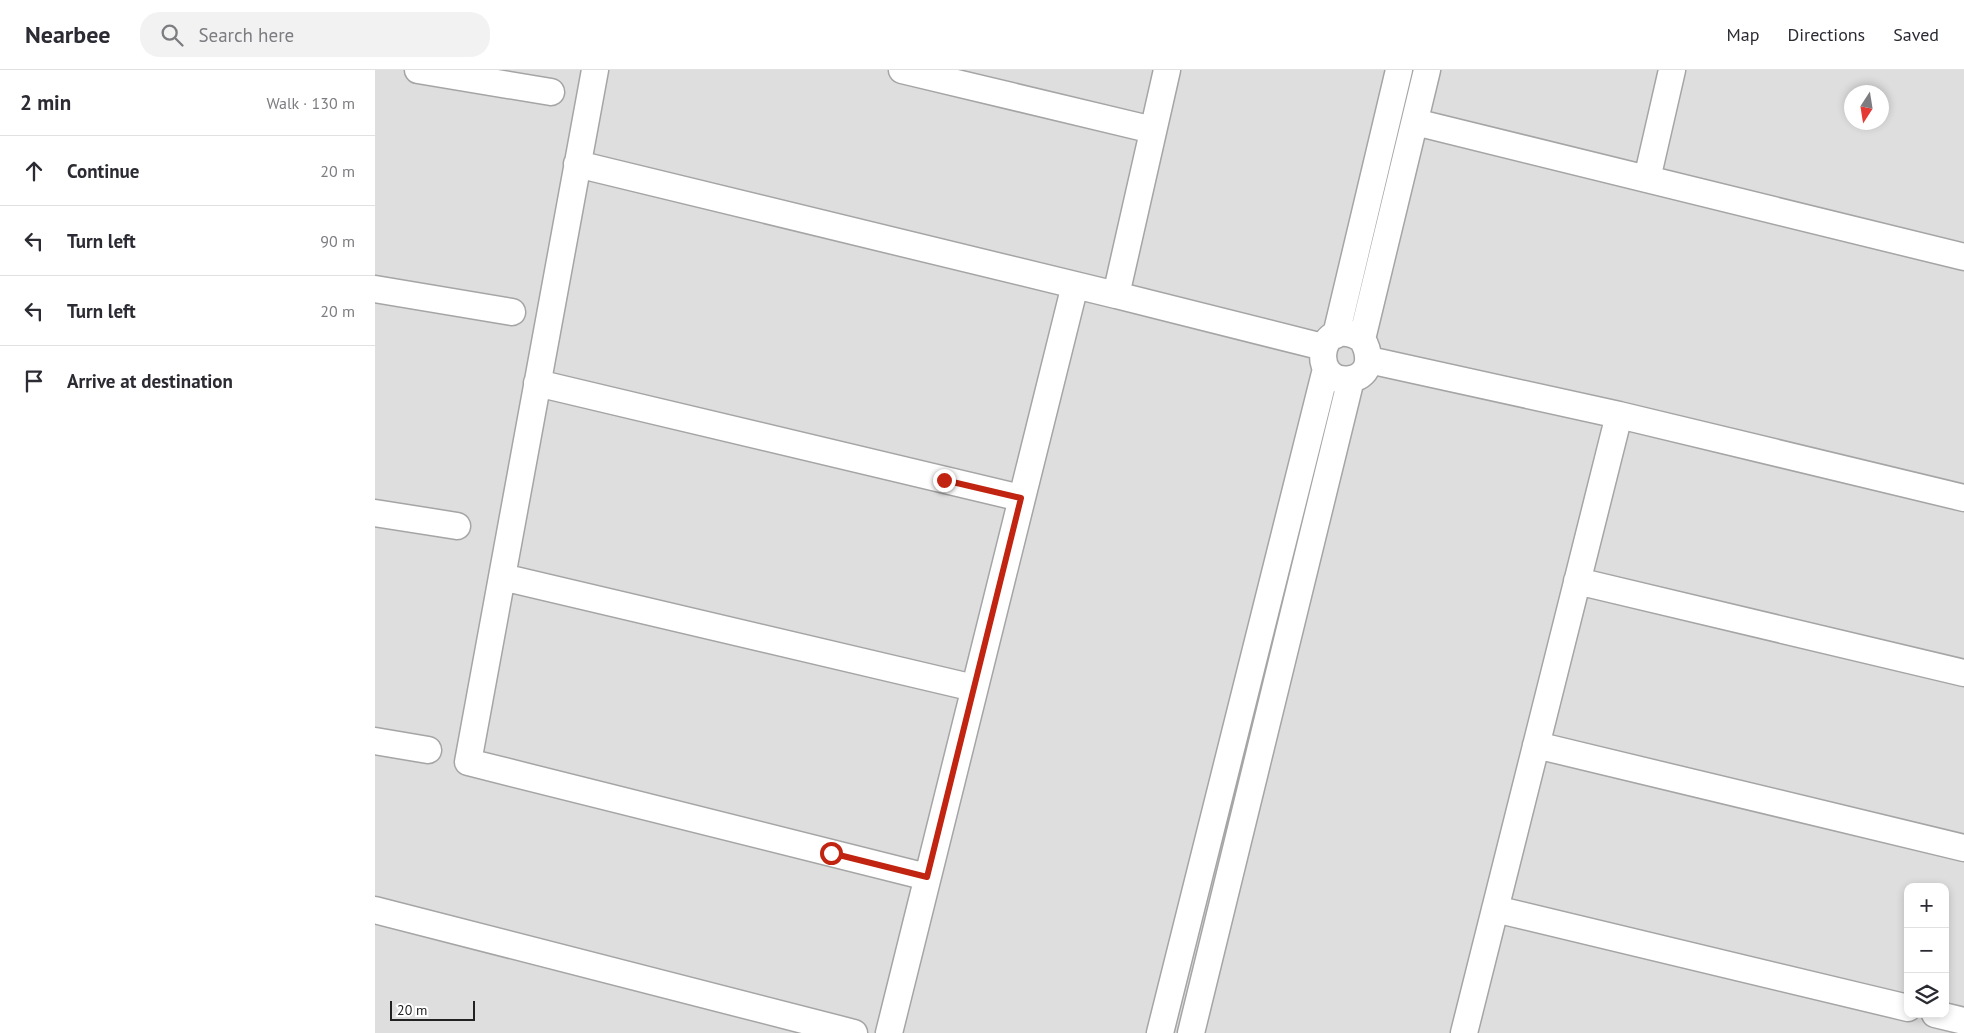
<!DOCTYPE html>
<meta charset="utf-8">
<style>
:root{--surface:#fff;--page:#f2f2f3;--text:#2b2b33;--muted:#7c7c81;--line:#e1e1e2}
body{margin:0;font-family:"PT Sans",sans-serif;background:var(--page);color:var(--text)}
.controls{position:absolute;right:15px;bottom:15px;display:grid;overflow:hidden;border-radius:10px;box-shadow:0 2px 8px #0003}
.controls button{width:45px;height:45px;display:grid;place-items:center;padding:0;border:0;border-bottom:1px solid var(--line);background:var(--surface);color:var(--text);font:25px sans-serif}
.compass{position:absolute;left:1469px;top:15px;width:45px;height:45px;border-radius:50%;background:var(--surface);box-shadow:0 2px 8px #0003;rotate:192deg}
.scale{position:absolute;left:15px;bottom:12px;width:85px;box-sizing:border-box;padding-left:5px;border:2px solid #212121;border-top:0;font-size:14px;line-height:18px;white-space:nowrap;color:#212121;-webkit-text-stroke:4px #fff;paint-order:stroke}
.stop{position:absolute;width:15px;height:15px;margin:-11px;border:4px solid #c12410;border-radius:50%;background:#fff}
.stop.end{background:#c12410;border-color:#fff;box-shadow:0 1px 5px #0008}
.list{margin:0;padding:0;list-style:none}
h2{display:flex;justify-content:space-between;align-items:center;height:65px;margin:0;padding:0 20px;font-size:21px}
h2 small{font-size:16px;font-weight:400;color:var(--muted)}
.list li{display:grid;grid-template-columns:32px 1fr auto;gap:15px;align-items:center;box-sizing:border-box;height:70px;padding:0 20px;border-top:1px solid var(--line)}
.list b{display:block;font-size:19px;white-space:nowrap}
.list em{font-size:16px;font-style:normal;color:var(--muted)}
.icon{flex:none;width:28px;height:28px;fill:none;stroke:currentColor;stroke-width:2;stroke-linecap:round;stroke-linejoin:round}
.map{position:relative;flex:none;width:1589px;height:963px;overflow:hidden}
header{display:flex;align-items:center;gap:30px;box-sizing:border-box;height:70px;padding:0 25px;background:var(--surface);border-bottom:1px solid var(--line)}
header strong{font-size:24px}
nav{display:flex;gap:28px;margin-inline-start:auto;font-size:18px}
.search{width:350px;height:45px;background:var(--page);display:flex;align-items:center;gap:12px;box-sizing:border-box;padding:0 18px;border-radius:20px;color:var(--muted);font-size:19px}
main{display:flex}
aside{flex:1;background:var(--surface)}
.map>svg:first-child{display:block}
.residential{fill:#dfdede;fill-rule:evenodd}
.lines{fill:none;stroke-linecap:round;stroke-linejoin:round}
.minor-casing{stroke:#a5a5a5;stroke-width:29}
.minor{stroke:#fff;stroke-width:26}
.route{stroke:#c12410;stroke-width:6}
</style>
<header>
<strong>Nearbee</strong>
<div class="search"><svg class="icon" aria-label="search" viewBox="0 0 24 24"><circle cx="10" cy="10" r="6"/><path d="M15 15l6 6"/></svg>Search here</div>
<nav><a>Map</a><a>Directions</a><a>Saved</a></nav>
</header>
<main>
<aside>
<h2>2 min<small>Walk · 130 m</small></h2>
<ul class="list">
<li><svg class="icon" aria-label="ahead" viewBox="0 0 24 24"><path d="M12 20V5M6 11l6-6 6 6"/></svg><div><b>Continue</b></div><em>20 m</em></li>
<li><svg class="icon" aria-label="left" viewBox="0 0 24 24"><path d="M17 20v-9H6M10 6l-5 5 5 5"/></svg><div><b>Turn left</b></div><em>90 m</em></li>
<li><svg class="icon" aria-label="left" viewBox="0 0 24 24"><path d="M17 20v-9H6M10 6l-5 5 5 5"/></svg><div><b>Turn left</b></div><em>20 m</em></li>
<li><svg class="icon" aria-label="arrive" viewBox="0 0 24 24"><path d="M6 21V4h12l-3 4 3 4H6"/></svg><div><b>Arrive at destination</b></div></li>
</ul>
</aside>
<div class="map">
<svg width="1589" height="963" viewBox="0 0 1589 963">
<rect width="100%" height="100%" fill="#f0efe8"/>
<path class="residential" d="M0,0H1589V963H0ZM1476,22H1506V52H1476ZM1533,817H1570V944H1533Z"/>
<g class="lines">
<g class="minor-casing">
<path id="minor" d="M43,0L176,22
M220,0L93,692L552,807
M527,0L778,60
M1040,52L1589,187
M202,94L741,225L792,0
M1272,109L1297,0
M0,219L137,242
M741,225L948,277
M961,265L1024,0
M987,269C941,241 934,317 976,309C997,305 996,284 987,269L1052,0
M994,290L1244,345
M162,313L646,428
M0,443L82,456
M127,507L599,618
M1202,511L1589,603
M0,671L53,680
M1161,675L1589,778
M1120,839L1533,938
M0,840L479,963
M1560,944L1589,951
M514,963L700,215
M785,963L951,299
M816,963L976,309
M1089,963L1244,345L1589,428"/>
</g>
<use href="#minor" class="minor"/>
</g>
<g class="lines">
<path class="route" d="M456,783L552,807L646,428L569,410"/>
</g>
</svg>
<div class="controls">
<button>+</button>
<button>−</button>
<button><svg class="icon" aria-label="layers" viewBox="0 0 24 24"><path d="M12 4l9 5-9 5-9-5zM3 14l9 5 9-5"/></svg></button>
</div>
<svg class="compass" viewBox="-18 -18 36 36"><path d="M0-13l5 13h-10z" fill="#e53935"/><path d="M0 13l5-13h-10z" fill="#7c7c81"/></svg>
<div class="scale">20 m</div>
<div class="stop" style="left:456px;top:783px"></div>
<div class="stop end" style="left:569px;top:410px"></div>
</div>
</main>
